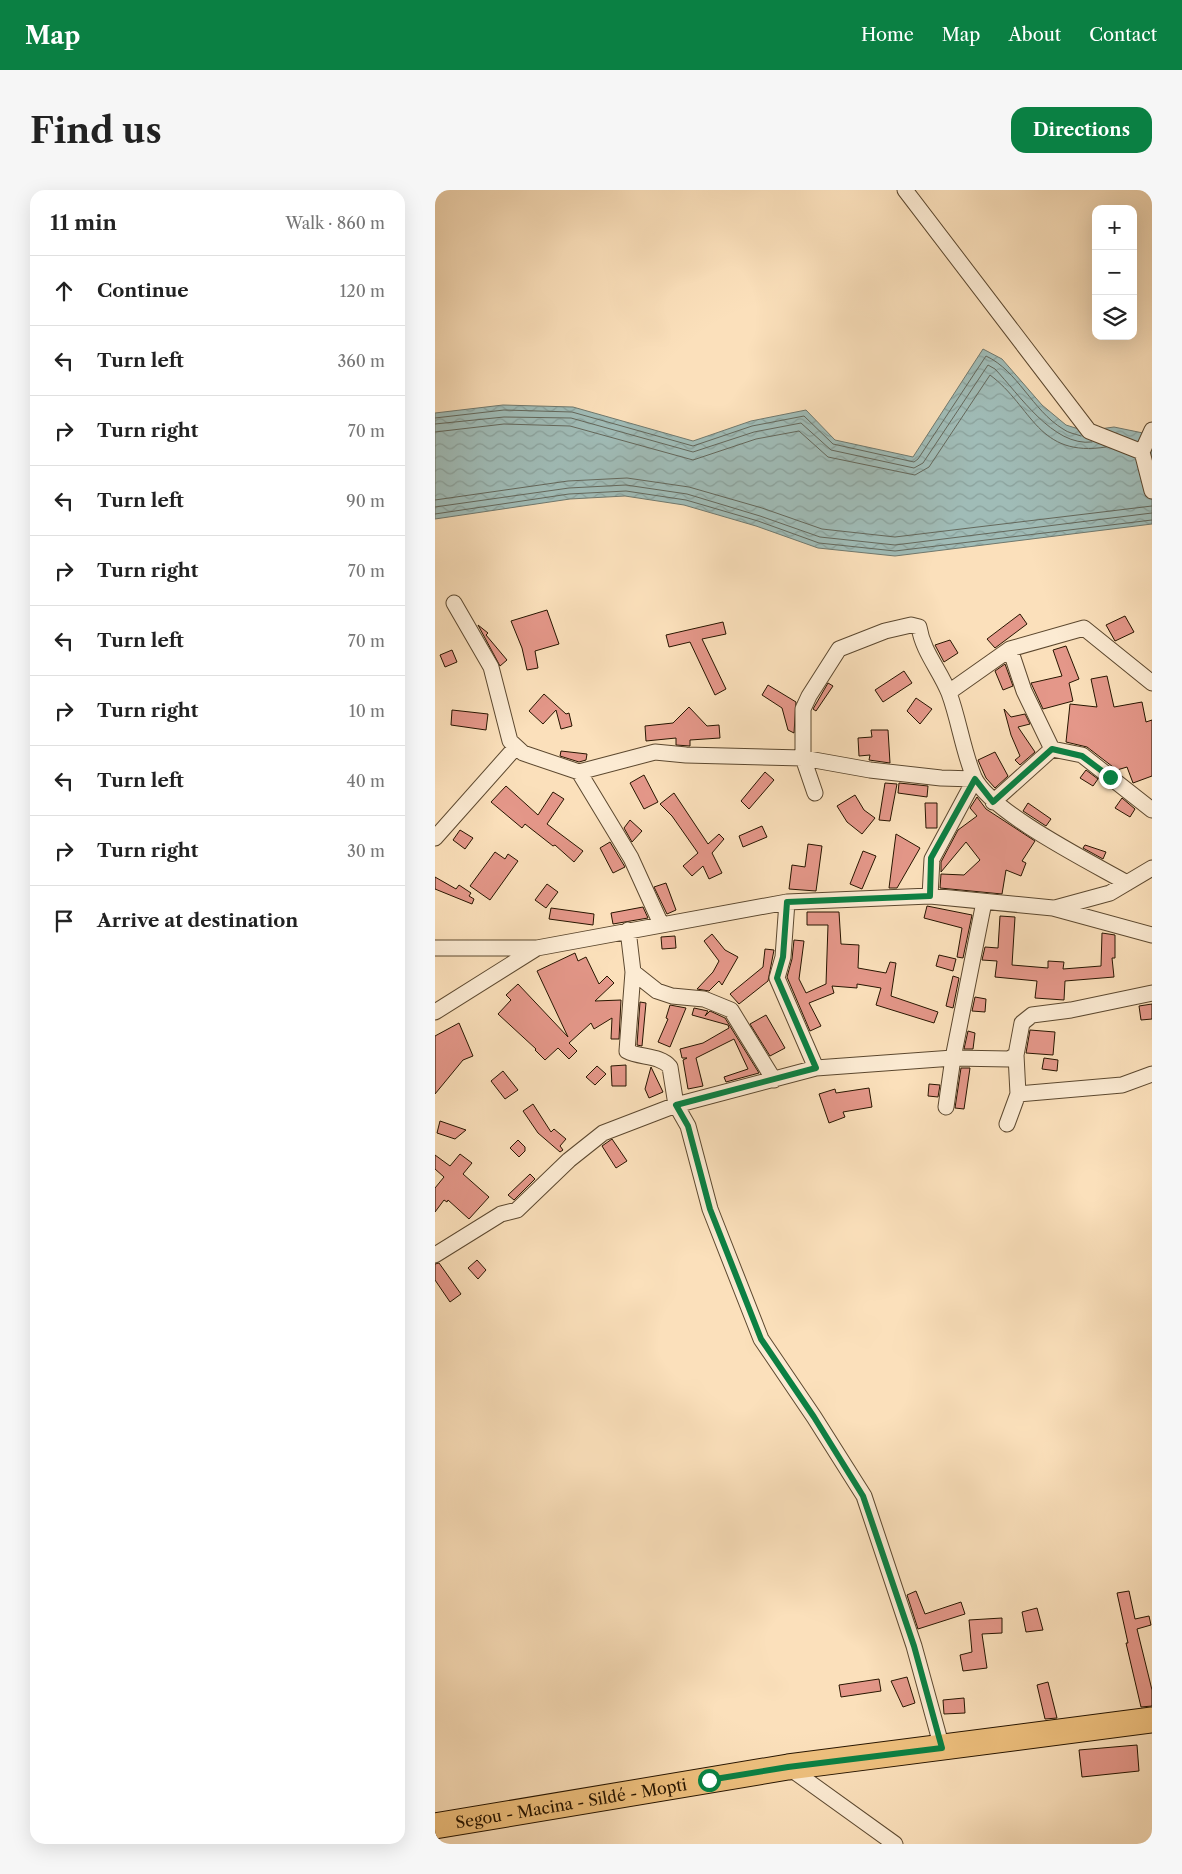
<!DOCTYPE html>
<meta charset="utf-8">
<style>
:root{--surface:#fff;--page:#f6f6f6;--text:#222;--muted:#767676;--line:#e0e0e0;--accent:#0b8043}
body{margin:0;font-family:"Libre Caslon Text",serif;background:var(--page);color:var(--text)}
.controls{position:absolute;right:15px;top:15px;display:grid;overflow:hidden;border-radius:10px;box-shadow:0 5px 20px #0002}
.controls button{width:45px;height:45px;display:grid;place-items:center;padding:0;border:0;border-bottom:1px solid var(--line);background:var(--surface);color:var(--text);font:25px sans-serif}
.stop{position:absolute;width:15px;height:15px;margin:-11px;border:4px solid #0b8043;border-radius:50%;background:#fff}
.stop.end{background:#0b8043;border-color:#fff;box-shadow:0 1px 5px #0008}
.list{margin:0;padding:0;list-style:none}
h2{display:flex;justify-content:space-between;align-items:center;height:65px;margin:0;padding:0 20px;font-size:21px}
h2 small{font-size:16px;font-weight:400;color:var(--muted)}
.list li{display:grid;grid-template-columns:32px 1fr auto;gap:15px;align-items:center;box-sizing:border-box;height:70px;padding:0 20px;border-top:1px solid var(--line)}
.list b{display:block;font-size:19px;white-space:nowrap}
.list em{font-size:16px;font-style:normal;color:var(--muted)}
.icon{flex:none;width:28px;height:28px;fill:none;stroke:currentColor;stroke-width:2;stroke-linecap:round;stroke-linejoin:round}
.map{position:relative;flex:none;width:717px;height:1654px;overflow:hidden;border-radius:15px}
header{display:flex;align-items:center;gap:30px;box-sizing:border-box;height:70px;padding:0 25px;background:var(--accent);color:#fff}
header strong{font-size:24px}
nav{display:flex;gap:28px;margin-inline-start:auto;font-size:18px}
.intro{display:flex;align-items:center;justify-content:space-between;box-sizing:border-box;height:120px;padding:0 30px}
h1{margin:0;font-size:35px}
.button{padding:12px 22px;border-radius:15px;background:var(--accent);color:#fff;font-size:18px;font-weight:700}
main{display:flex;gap:30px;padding:0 30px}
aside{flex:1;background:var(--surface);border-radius:15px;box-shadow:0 5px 20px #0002}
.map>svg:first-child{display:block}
.water{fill:url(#water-waves);stroke:#70796e}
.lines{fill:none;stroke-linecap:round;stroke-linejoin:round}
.shore{stroke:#64685c;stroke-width:1}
.building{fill:#e49789;stroke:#271500}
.street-casing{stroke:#5c482f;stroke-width:17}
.primary-casing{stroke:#271500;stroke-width:27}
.street{stroke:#fcebd3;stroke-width:15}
.primary{stroke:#eec07e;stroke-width:25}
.route{stroke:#0b8043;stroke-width:6}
.labels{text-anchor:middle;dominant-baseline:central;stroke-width:4.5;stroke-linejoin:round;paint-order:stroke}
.street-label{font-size:16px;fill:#271500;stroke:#fcebd3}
</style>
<header>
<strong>Map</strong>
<nav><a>Home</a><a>Map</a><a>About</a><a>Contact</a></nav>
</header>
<div class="intro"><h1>Find us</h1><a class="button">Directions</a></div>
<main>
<aside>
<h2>11 min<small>Walk · 860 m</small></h2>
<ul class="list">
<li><svg class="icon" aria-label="ahead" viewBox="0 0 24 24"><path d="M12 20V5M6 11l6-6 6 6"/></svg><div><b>Continue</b></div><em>120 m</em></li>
<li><svg class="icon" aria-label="left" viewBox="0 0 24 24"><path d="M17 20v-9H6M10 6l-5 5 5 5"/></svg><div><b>Turn left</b></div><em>360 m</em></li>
<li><svg class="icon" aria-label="right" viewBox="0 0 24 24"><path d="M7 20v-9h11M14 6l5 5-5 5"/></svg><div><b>Turn right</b></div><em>70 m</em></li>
<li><svg class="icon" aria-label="left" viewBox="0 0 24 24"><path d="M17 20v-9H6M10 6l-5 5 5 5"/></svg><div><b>Turn left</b></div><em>90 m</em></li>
<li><svg class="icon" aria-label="right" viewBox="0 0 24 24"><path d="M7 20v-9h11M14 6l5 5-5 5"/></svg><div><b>Turn right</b></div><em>70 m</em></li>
<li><svg class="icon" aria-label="left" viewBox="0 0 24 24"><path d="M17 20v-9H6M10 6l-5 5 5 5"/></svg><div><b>Turn left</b></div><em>70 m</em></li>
<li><svg class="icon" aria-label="right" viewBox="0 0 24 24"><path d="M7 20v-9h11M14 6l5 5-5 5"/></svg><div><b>Turn right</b></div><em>10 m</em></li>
<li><svg class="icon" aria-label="left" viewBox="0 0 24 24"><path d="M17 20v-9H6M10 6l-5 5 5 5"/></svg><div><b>Turn left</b></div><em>40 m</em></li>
<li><svg class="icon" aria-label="right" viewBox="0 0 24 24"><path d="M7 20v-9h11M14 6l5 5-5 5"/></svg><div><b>Turn right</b></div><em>30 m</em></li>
<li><svg class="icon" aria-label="arrive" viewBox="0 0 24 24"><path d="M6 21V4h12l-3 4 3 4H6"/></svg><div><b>Arrive at destination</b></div></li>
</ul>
</aside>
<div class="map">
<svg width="717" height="1654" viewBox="0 0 717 1654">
<defs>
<pattern id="water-waves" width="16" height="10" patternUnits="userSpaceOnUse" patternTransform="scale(1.25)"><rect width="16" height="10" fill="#a0bcb7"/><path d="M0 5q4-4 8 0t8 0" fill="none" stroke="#8aa19c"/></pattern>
</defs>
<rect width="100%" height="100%" fill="#fbe0bb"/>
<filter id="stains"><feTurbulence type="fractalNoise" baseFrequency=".004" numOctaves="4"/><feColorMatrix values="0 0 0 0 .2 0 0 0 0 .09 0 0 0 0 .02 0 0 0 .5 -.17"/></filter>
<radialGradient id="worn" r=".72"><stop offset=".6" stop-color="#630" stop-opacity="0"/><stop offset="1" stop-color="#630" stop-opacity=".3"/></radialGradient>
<path class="water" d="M548,159L567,169L607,215L631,235L650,241L679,237L708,243L717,234V334L460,366L383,358L321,336L249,315L190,306L135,309L0,329V223L68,215L138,217L258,251L316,231L371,220L400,250L478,267Z"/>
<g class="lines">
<path class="shore" d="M0,228L69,220L137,222L258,256L317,236L369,226L398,254L479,272L483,269L551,166C583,181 597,220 628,239C633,243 641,244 646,246
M0,234L69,227L136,228L258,262L319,242L366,233L396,260L479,278L488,273L553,175L560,179C584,204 618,257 657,252
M0,242L69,234L135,236L258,270L321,249L364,241L393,267L480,285L494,277L555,185C598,217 602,268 671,257
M0,310L133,291L192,288L254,297L327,318L387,339L460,347L717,316
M0,317L134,298L191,295L252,304L325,326L385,347L460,355L717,323
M0,324L134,304L191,301L251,310L323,331L384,353L460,361L717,330"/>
</g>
<path class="building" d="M112,420L124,454L100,461L103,478L92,480L87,458L76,431Z
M585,424L592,434L560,458L552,449Z
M690,426L699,442L680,451L671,435Z
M288,432L291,444L267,449L291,499L280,505L255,452L234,457L231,445Z
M43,435L53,443L51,445L72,470L65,476Z
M515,450L523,463L509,472L500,455Z
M631,456L644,489L634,493L638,511L608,519L596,493L627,486L618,460Z
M17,460L22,472L10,477L5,465Z
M570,474L578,496L568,500L560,481Z
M469,481L477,493L448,512L440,500Z
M672,486L679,517L707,512L711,532L717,530V586L698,593L692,577L682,580L652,557L631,552L635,514L662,517L656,489Z
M393,493L398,496L381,521L378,519Z
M333,495L361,512L359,543L353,540L347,518L327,505Z
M109,504L131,524L134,523L137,536L126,539L121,520L108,534L94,521Z
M481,508L497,519L485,534L472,521Z
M254,517L272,536L284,535L285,548L255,550V556L241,555V548L211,551L210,536L238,533Z
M569,519L576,527L590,524L595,534L583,537L600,562L585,575L580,570L585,566L576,545Z
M17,520L53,524L51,540L16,535Z
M436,540H453L455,573L434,570L435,565L424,566L423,548L437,547Z
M126,561L152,564L151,570L144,572L125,566Z
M560,562L573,586L560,598L551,588L543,570Z
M651,580L663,589L658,596L645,588Z
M330,582L339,590L314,619L306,611Z
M209,585L223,612L209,619L195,593Z
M450,593L462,594L455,631L444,630Z
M464,593L493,596L492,607L463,603Z
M71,596L103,625L118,602L129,609L112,634L148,661L139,672L120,655L118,656L90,634L87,638L56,612Z
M239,603L273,654L284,644L289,649L277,663L287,683L274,689L268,676L257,686L248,676L263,663L237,626L225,614Z
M420,605L429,620L440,628L427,644L412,632L402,616Z
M542,607L551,619L600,651L587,671L591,673L586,686L571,680L567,704L505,698L506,684L529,685L545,670L531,652L506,682V672L523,640L542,626L535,618Z
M687,608L700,619L695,627L680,618Z
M490,613H502V638H491Z
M593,613L616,629L611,636L588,621Z
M195,630L207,641L197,652L189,638Z
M327,636L332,647L308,657L304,646Z
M25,640L38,648L30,659L18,650Z
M461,644L485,658L462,698H454Z
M175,652L190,677L178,683L165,658Z
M373,654L387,656L381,701L354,699L357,675L370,677Z
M650,655L671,662L668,669L648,658Z
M428,661L441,666L427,699L415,694Z
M60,662L70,669L73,664L83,671L55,710L35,696Z
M0,687L21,699L24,695L36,703L34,706L39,709L37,714L0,699Z
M231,693L241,720L232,724L219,697Z
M112,694L123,702L111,718L100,710Z
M492,716L537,725L528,768L522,767L527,738L489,728Z
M208,717L213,728L178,734L176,723Z
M116,718L159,724L158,735L114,729Z
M372,722H404L406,754L424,755L423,778L451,783L455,772L461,773L456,806L503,822L499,833L441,815L446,798L422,794V798L397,796L399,803L374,813L386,836L375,841L352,787L357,769L359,750L369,751L364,789L371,803L391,794L393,735H372Z
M565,726L580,727L577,775L613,778V771L629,772L628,779L666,776L667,743L680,745V768H677L679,787L630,791L629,810L600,808L602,791L560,787L562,771L547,770L550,757L563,758Z
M277,744L290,760L303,767L287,795L284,791L274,801L262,799L278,782L284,771L269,751Z
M240,746L241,758L227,759L226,747Z
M330,759L339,760L333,791L304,814L295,804L328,777Z
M140,763L143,771L151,767L164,794L172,786L179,793L160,811L186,810L184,849H176L177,828L159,839L156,833L134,853L142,861L134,869L123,858L110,870L100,860L101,859L63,824L76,810L71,805L83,794L133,847L102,781Z
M504,765L521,769L518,781L501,776Z
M518,786L524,788L518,818L511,816Z
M540,807L551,809L550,822L537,821Z
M205,812L211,813L207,856L202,855Z
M717,814V829L706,830L704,816Z
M235,815L251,818L235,857L223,852L233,829L231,828Z
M259,818L273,821L270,826L275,821L290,828L324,883L291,892L289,887L313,879L299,849L261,868L268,896L253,899L248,870L252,868H247L245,859L268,853L294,838L293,835L257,825Z
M331,825L350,858L335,866L315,834Z
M24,833L38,866L28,870L0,904V846Z
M595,840L620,842L618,865L591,863Z
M533,841L540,843L538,859H529Z
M609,868L623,870L622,881L607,879Z
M191,875V896H177L176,876Z
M162,876L171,884L160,895L151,887Z
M216,877L228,902L214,908L210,899Z
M526,878H535L529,919L520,918Z
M68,881L83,900L70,909L56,891Z
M494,894L505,895L503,907L493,906Z
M434,898L437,917L408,922L410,927L394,933L384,904L400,899L401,903Z
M98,914L116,942L119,939L131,949L125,956L128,960L125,962L103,943L88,921Z
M5,931L31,940L20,949L2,943Z
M177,949L192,971L181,978L167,956Z
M83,950L90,957V961L84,967L75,958Z
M25,964L37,973L28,984L54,1007L34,1029L13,1010L12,1012L9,1010L0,1022V998L9,987L0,979V965L15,976Z
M95,984L100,989L79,1010L73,1005Z
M42,1070L51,1080L43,1089L33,1078Z
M4,1073L26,1104L15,1112L0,1090V1074Z
M481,1401L490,1424L526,1412L530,1424L483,1439L472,1405Z
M694,1401L700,1429L714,1426L716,1435L702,1439L717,1500V1516L706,1517L691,1453H693L682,1403Z
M602,1418L608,1440L591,1442L587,1422Z
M567,1428V1443L547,1444L552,1478L528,1481L525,1465L537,1462L534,1430Z
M472,1487L480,1513L468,1517L456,1491Z
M444,1489L446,1501L406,1507L404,1495Z
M613,1492L622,1528L610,1529L602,1495Z
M529,1508L530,1523L509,1524L508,1510Z
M702,1555L704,1581L647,1587L644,1560Z"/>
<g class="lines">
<g class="street-casing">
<path id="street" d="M470,0L654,241L707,262
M717,240L707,262L717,301
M19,413L56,477L75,551L88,563L144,582L220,562L251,565L368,568L435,580L506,588L540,589L497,669L495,706
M575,459L589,501L617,559L647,565L717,620
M514,502L575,459L649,438L717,493
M144,582L196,668L226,734
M380,603L368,568V519L374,506L404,459L450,441L476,435L484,437C488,462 505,480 514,503C524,530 528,561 539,587C555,622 657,673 692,693
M558,612L617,559
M0,648L80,558
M352,712L348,767L342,788L381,878
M620,718L675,703L717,678
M193,740L198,782L192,861C205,868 225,865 235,877L241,915L253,936L275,1019L326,1149L379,1227L429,1306L479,1456L507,1558
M0,758H102
M198,782L222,801L237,806L269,809L296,820L339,890
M0,822L102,758L352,712L495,706L618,718L717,745
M581,865L587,833L597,825L636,820L717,803
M583,904L687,895L717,884
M511,917L518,868L549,712
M0,1065L66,1024L82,1020L134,970L168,943L241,915L381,878L518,868L574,869L581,865L583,904L572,934
M353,1577L460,1654"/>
</g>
<g class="primary-casing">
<g id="primary">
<path id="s1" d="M0,1636L353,1577L717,1530"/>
</g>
</g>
<use href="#street" class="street"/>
<use href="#primary" class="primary"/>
</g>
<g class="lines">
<path class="route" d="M274,1590L353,1577L507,1558L479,1456L428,1306L379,1227L326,1149L275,1019L253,936L241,915L381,878L342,788L348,767L352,712L495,706L496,668L540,589L558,612L617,559L647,566L675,587"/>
</g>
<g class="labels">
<g class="street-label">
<text stroke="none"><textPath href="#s1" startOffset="138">Segou - Macina - Sildé - Mopti</textPath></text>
</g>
</g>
<rect width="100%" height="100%" filter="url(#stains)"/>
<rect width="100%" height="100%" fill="url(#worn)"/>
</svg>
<div class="controls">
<button>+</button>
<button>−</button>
<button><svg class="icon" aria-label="layers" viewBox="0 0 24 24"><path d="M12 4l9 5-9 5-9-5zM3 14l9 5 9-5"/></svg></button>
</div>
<div class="stop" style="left:274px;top:1590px"></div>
<div class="stop end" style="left:675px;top:587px"></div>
</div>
</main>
